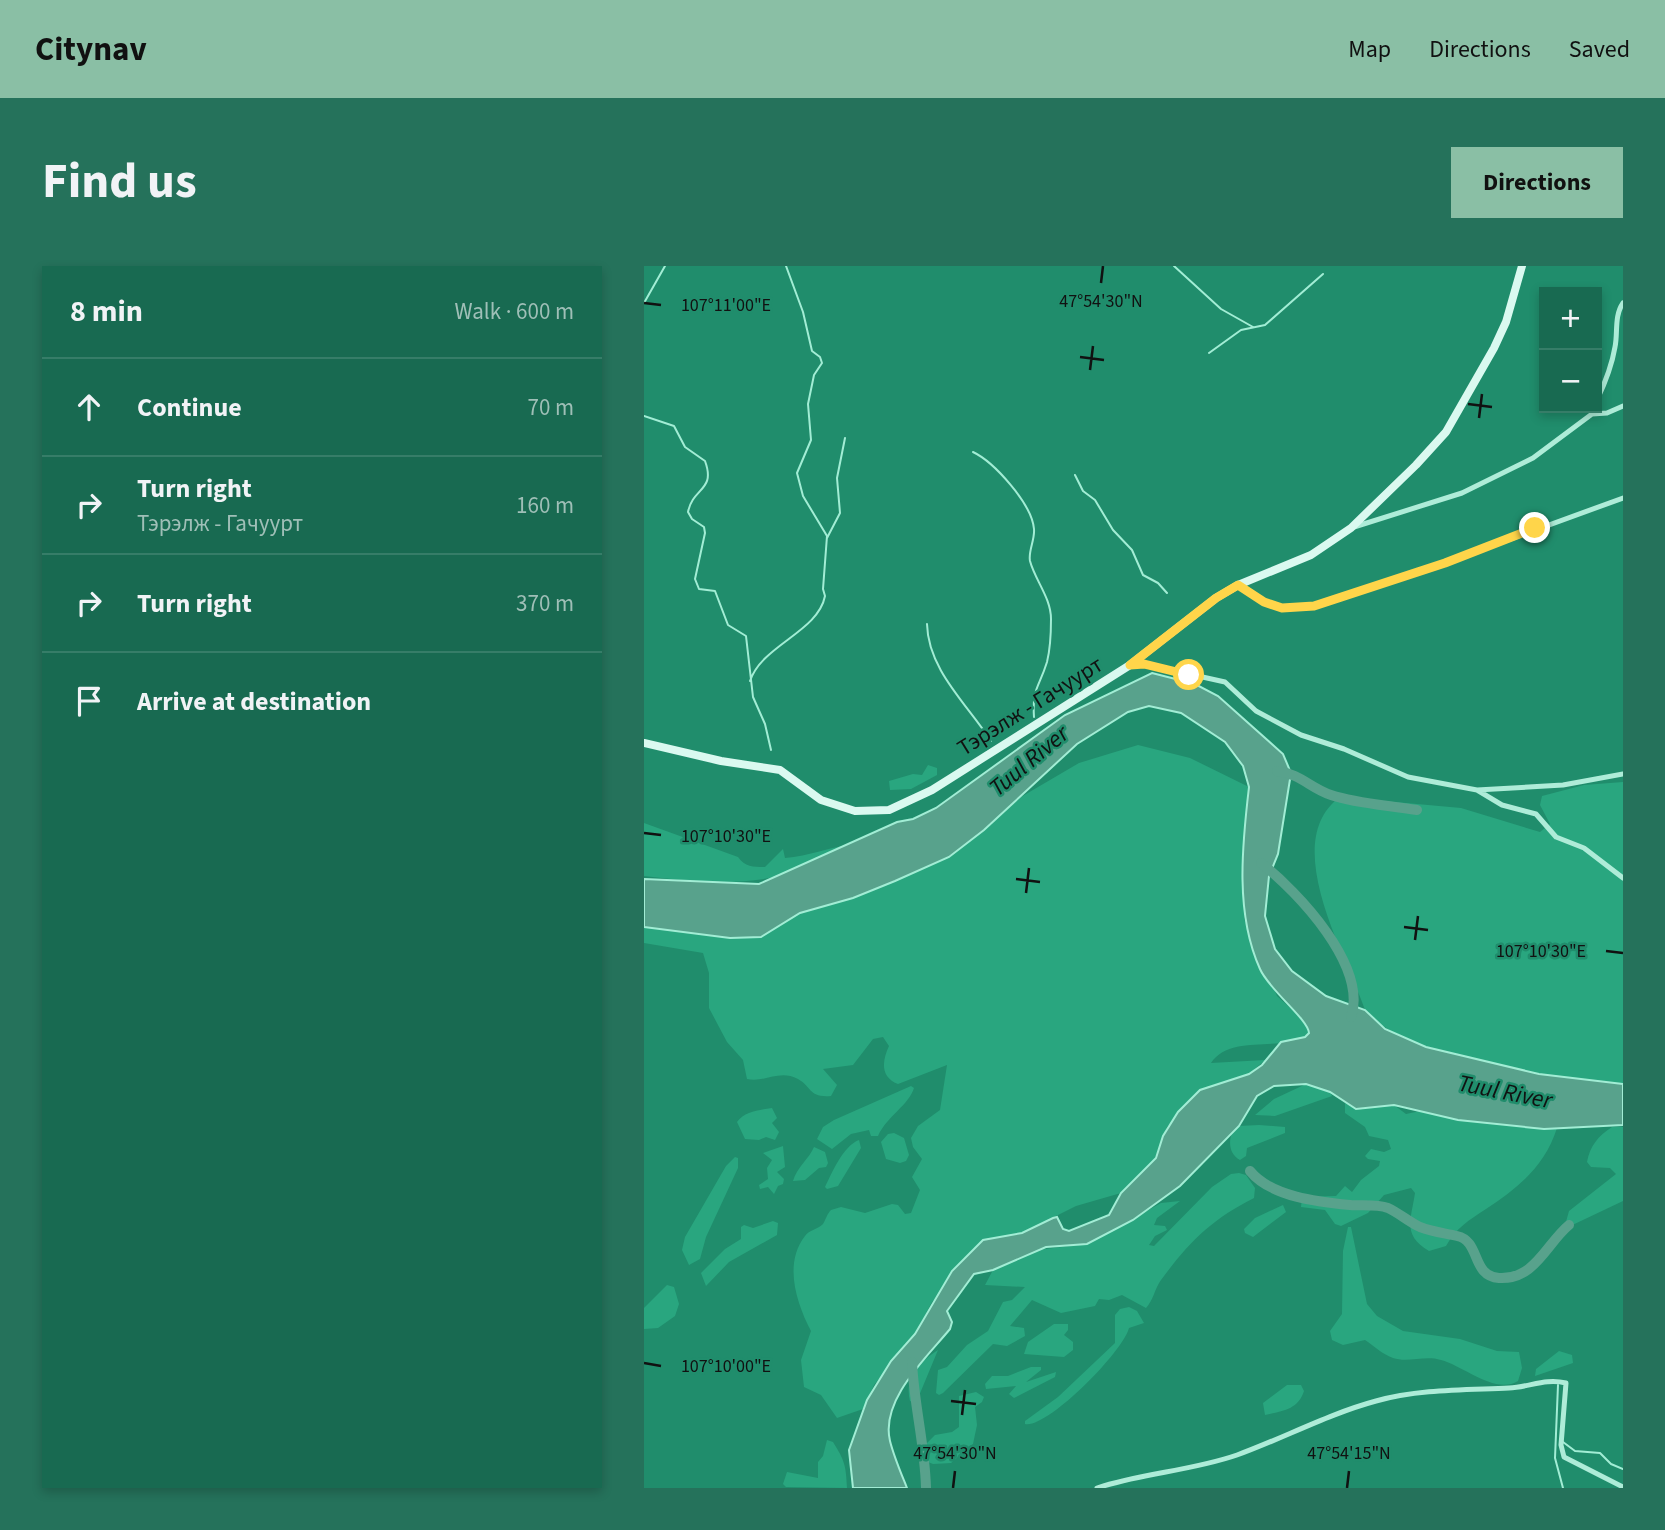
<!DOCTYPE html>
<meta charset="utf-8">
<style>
:root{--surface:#186a51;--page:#25725b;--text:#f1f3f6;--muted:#9fbfb7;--line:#367d68;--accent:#8abfa5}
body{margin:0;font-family:"Source Sans 3",sans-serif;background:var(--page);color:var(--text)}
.controls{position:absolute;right:21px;top:21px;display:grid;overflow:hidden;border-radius:0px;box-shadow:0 4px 10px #0003}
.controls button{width:63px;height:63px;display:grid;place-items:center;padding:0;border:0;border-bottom:2px solid var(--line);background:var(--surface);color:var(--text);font:35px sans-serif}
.stop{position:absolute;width:21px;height:21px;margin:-16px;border:5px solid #ffd54a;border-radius:50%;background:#fff}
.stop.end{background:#ffd54a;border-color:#fff;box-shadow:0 2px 7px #0008}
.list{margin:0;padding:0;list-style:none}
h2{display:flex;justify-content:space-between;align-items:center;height:91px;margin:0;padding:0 28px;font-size:30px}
h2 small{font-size:23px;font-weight:400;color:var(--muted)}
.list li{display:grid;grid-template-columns:46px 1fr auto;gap:21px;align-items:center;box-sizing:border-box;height:98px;padding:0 28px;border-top:2px solid var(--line)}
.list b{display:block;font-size:26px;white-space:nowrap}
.list p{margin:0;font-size:23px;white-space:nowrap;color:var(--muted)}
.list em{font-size:23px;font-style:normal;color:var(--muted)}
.icon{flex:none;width:38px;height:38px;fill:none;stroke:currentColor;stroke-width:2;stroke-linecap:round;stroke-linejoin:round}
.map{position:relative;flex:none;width:979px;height:1222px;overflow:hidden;border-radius:0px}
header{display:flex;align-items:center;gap:42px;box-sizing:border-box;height:98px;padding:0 35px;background:var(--accent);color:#111}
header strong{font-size:33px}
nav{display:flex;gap:38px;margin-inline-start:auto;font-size:24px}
.intro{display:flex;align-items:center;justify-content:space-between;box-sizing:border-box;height:168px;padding:0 42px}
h1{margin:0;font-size:49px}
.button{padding:18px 32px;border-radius:0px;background:var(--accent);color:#111;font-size:24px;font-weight:700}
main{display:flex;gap:42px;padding:0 42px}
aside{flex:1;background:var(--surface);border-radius:0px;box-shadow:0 4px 10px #0003}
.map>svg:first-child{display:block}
.green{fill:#29a67f}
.water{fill:#58a28c;stroke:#a2edd5;stroke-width:2}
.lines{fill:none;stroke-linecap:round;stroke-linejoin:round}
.stream{stroke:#a2edd5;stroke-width:2}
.river{stroke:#58a28c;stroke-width:10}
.minor{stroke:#aeecd8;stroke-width:5}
.secondary{stroke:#daf9f0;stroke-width:8}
.route{stroke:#ffd54a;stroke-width:9}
.ticks{fill:none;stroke:#111;stroke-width:2.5}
.labels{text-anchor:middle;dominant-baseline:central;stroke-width:5;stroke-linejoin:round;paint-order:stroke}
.street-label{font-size:23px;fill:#111;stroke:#208d6c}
.water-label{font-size:24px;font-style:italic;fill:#111;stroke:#208d6c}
.ticks-label{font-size:18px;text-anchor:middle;fill:#111;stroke:#208d6c;stroke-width:5;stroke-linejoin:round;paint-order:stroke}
</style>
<header>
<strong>Citynav</strong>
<nav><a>Map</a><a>Directions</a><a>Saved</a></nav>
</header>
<div class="intro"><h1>Find us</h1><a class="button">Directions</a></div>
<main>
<aside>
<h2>8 min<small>Walk · 600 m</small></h2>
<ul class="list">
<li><svg class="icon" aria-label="ahead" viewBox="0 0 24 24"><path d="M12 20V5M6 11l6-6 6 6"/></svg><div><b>Continue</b></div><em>70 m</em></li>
<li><svg class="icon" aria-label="right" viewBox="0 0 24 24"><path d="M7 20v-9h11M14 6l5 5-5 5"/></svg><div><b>Turn right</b><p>Тэрэлж - Гачуурт</p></div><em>160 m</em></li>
<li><svg class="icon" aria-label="right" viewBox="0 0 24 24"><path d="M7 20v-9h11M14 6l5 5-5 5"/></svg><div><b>Turn right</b></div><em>370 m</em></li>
<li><svg class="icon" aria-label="arrive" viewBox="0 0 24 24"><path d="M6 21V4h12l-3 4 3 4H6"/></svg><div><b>Arrive at destination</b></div></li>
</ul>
</aside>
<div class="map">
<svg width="979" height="1222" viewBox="0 0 979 1222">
<rect width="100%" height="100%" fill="#208d6c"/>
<path class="green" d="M494,479L546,492L605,521L600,653L633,730L663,757L665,767C645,788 587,766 567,797L621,794L605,808L556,824L523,861L509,897L477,927L432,940L378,967L348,972L288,1036L271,1068L230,1119L219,1143L193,1152L177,1129L160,1121L157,1094L167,1065C153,1038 139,998 161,970C165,964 174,963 179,958C182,953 183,948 187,944L197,941L221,947L248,938L254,939L261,948L267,947L276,924L268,911L278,893L269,881L267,872L274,860L296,844L303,799L254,818C236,811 238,795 245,780L239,771L229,773L209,799L179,803L193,819L187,830C165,832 168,821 154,813C135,803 121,817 103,813L99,794L83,776L65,742V707L59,687L0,677V661L68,670L209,632L305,591L340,564L377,531L435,497Z
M284,499L293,502V509L267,523L246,524L245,515L269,508L278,509Z
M979,516V818C918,814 759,792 721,744C703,690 634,576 696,531L817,542L896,566L906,558L896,539L898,530L940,519Z
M0,557L94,591C101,601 110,601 121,601L139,583L141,592C165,590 186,581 209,578C185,589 160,603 134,610C98,620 38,615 0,610Z
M662,818L686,826L688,830L631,850L611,849L630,833Z
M267,820L270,822C265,839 243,850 234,870H227L225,864L207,868L188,883L173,873L179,861L190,854Z
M701,837L712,843L750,839L762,848L776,845L814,854L913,862C901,900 874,922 842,943C825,954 812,962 802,980L785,985C758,969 767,954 771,927L767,922L740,929L724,947L697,960L691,958L681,944L657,941L658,931L692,930L701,920L708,926L717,914L735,900L736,895L724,893L721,890L727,883L740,886L747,883L744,874L725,870L721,861L701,847Z
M128,842L133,852L128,857L135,866L131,874L122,871L115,874L101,873L93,856C101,845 115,844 128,842Z
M615,859L641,861V867L603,882L602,890L596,894C586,889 584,877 588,867L595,860Z
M968,861H979V935L920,963L925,945L972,908L966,902L947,901L943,896C946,880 954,870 968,861Z
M250,867L260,872L265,889L262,895L256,897L242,893L237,876L244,868Z
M215,874L217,882L194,920L183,923L181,921C188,907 199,880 215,874Z
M139,880L141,901L133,906L140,913L139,918L134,920L130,928L124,921L116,923L115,919L124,913L123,902L128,894L119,887Z
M170,881L181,886L184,897L182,901L175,902L161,914L149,915C153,901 165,893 170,881Z
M91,891L94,892V902L62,971L56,993L45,999L38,984L41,971L82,900Z
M595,907L602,909L611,922L610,932C568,953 545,976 517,1014C511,1022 509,1035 502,1042L478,1029L465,1034L455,1033L451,1040L417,1047L388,1034L366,1060L380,1062L381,1070L363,1080L349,1078L299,1127L295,1129L292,1127L294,1104L303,1101L323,1079L344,1065L359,1036L368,1034L381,1021L341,1019L349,1004L393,984L443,978L517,937L536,935L513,952L510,959L521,960L523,964L511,970L505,979L510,980L568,921L587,908Z
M639,939L642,946L609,971L601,967L600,963L611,952Z
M129,955L134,957L133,969L85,996L62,1020L57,1007L81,983L97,973V961L100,959L109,962Z
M704,961H707L723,1038L733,1050L759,1065L816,1073L853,1085L875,1086L878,1102L874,1115C851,1129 820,1100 797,1094C781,1089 764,1097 749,1092C738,1088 730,1080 721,1074L699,1079L688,1074L686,1065L698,1048L699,985Z
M23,1019L30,1021L35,1038L31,1050L14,1062L0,1063V1042Z
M485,1041L493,1045L500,1057L485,1062C479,1086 403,1163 381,1158V1155L414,1131L471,1077V1049L476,1043Z
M410,1058H424V1064L420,1069L429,1076V1084L420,1091L380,1088L384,1076Z
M294,1084L272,1137L266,1135C260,1112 275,1096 294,1084Z
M915,1085L928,1089L929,1097L891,1110L892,1103Z
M387,1101H397V1104L382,1116L412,1106L411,1111L370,1132L365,1128L372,1120L342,1123L341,1118L348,1110H364Z
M643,1119H657L660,1125C654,1144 638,1145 621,1149L619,1137Z
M332,1126L340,1131L338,1136L331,1141L333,1159L329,1178L307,1197L289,1198L279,1194L278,1182L291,1169L308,1166L315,1161V1130Z
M183,1174L189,1176C201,1195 202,1200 203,1222L142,1221L139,1218L143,1206L174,1212V1196L179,1190Z"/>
<path class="water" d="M508,407L551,418L574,430L639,488L647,507L634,588L625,610L621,650L631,683L648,705L682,730L721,744L741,763L782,781L895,808L979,818V859L900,863L814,854L750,839L712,843L686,826L662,818L630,820L613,830L595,860L536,920L489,954L443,978L402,981L349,1004L330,1008L303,1045L308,1056L306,1063C283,1091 236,1134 246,1175C250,1191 257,1207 263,1222H209L205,1184L223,1134L247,1095L271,1068L308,1005L339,974L378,967L409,952L413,951L419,963L425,965L465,949L477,927L512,892L519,870L534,846L556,824L605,808L618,799L637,776L661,771L665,767C664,753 625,724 616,703C591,648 598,580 605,521L599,500L581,476L537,447L505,440L484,446L433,478L340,564L305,591L251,615L209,632L156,647L117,671L86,672L0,661V613L115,618L253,556L269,553L292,542L421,449Z"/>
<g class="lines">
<path class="stream" d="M530,0L577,43L609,61
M0,37L21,0
M565,87L597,64L621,59L679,8
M0,150L30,160L41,181L61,195C72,225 49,221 44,246L48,253L60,261L61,267L51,313L55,323L71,325L84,359L102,370L109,431L121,458L127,484
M329,186C350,196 388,238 390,263C391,274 384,285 386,295C391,314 407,332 407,353C407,366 406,384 403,396C395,422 388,422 390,451
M431,209L439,225L451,234L469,264L488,284L499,309L514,317L523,327
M183,272L196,247L193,212L201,172
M283,358C284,404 324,439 347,475
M106,415C118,379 174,366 181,330L179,323L183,270L159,230L153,207L167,174L164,138L170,109L178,97L176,91L168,85L159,46L142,0
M914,1119L911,1192L919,1222
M919,1176L931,1185L956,1187L967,1198L979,1203"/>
<path class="river" d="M633,505C657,508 666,522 687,529C714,538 744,539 773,544
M617,597C654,626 724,700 707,751
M606,905C627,931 675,936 706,939C718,940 733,938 744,942C755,947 765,956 776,961C789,966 800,967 813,970C837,975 827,1010 855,1012C891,1014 902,978 925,959
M268,1096C270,1139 281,1179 282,1222"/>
<path class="minor" d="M953,134C961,117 968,99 971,81C974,67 970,50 979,37
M710,261L818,227L889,192L948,148L963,147L979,140
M594,319L620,336L638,342L670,340L801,297L979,232
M489,399L500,398L581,416L612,445L657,469L700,483L764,511L833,524L858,539L892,548L912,571L940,582L979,612
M833,524L919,519L979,508
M453,1222C498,1207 547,1205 593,1189C640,1172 684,1148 732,1135C774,1123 821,1124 865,1122C886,1121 901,1112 922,1117L917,1179L920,1191L979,1221"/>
<path class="secondary" d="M0,477L77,495L136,504L177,534L211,545L245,544L288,524L486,399L572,332L594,319L667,289L707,262L772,199L802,166L850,82L862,56L878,0"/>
</g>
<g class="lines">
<path class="route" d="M545,409L500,398L486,399L572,332L594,319L620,336L638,342L670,340L801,297L891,262"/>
</g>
<path class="ticks" d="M457,17L459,0M0,37L17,39M436,91L460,94M446,104L449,80M824,138L848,141M835,152L838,128M0,567L17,569M372,613L396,616M382,627L385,602M760,661L784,664M771,674L774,650M962,685L979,687M0,1097L17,1100M307,1135L332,1138M318,1149L321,1124M309,1222L311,1205M703,1222L705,1205"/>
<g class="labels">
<g class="street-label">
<text transform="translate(386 440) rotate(-32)">Тэрэлж - Гачуурт</text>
</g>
<g class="water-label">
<text transform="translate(385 495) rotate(-40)">Tuul River</text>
<text transform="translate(861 826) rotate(11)">Tuul River</text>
</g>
</g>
<g class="ticks-label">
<text x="457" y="41">47°54'30"N</text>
<text x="82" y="45">107°11'00"E</text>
<text x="82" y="576">107°10'30"E</text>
<text x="897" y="691">107°10'30"E</text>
<text x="82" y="1106">107°10'00"E</text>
<text x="311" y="1193">47°54'30"N</text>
<text x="705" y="1193">47°54'15"N</text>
</g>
</svg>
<div class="controls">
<button>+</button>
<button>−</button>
</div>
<div class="stop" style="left:545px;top:409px"></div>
<div class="stop end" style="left:891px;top:262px"></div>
</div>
</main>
